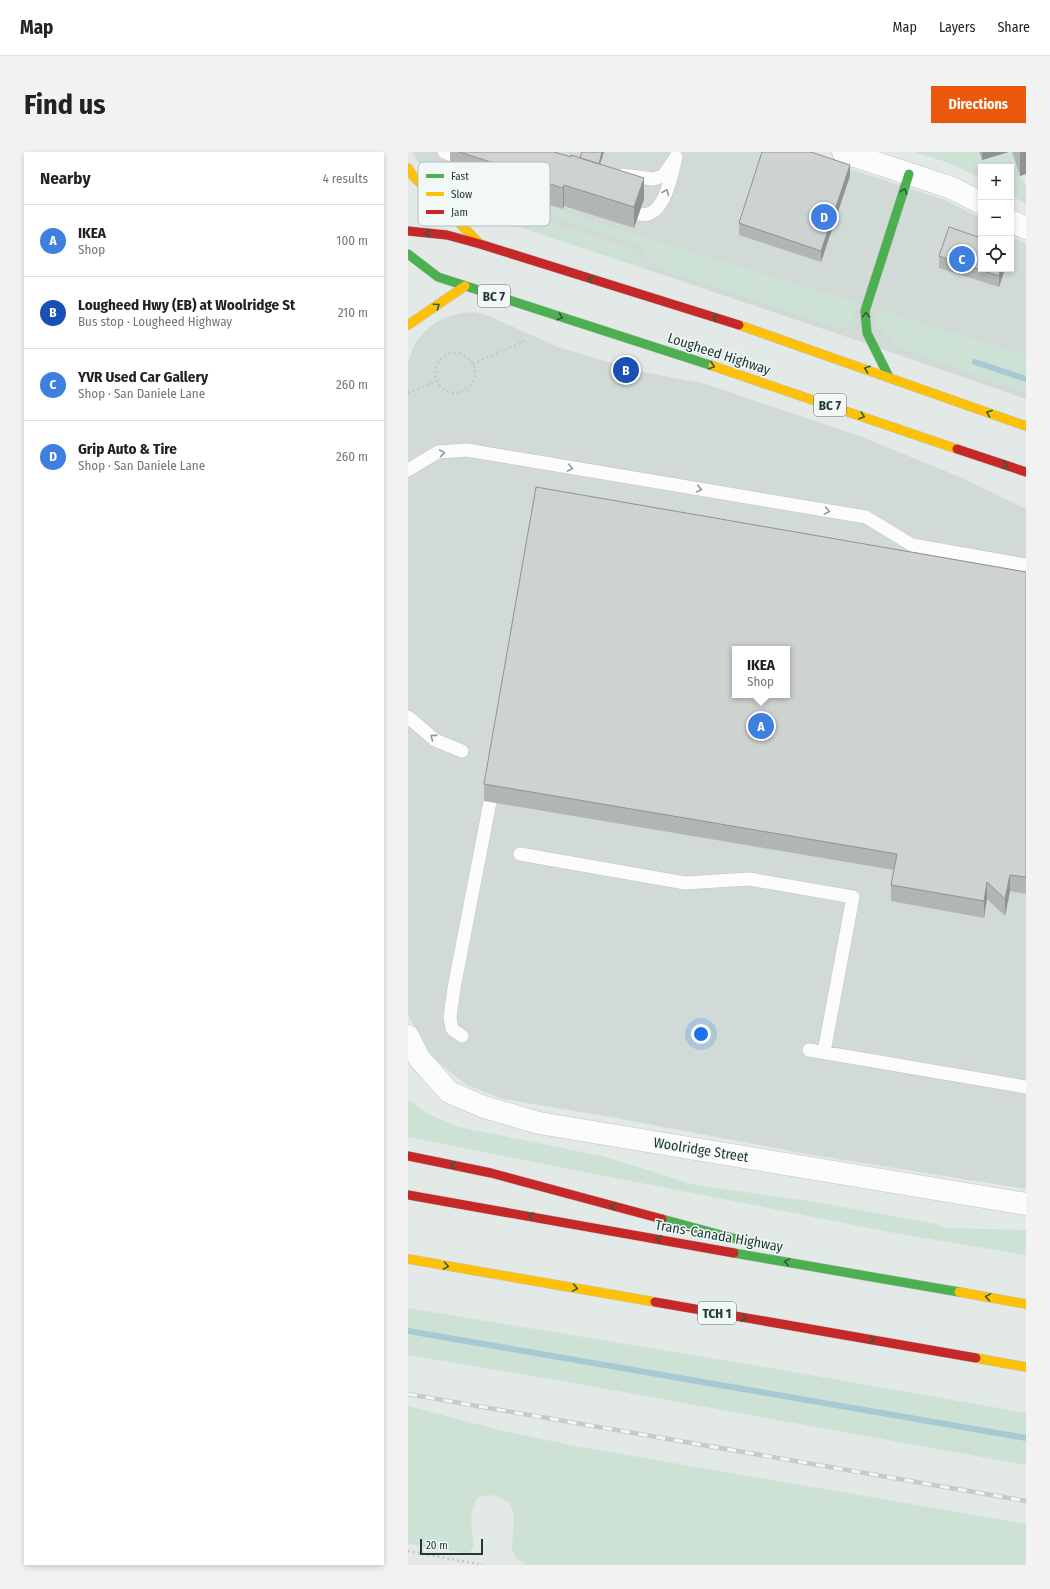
<!DOCTYPE html>
<meta charset="utf-8">
<style>
:root{--surface:#fff;--page:#f2f2f2;--text:#222;--muted:#767676;--line:#e0e0e0;--accent:#ea580c}
body{margin:0;font-family:"Fira Sans Condensed",sans-serif;background:var(--page);color:var(--text)}
.controls{position:absolute;right:12px;top:12px;display:grid;overflow:hidden;border-radius:0px;box-shadow:0 2px 6px #0003}
.controls button{width:36px;height:36px;display:grid;place-items:center;padding:0;border:0;border-bottom:1px solid var(--line);background:var(--surface);color:var(--text);font:20px sans-serif}
.scale{position:absolute;left:12px;bottom:10px;width:63px;box-sizing:border-box;padding-left:4px;border:2px solid #223a36;border-top:0;font-size:11px;line-height:14px;white-space:nowrap;color:#223a36;-webkit-text-stroke:3px #f1f8f5;paint-order:stroke}
.you{position:absolute;left:293px;top:882px;width:14px;height:14px;margin:-10px;border:3px solid #fff;border-radius:50%;background:#1a73e8;box-shadow:0 0 0 6px #1a73e833}
.badge{display:grid;place-items:center;width:26px;height:26px;border-radius:50%;background:var(--accent);color:#fff;font-size:13px;font-weight:700}
.pin{position:absolute;translate:-50% -50%;border:2px solid #fff;box-shadow:0 1px 4px #0006}
.popup{position:absolute;left:324px;top:494px;width:58px;height:52px;box-sizing:border-box;display:grid;place-content:center;border-radius:0px;background:var(--surface);filter:drop-shadow(0 1px 3px #0005);font-size:13px;white-space:nowrap;color:var(--muted)}
.popup b{font-size:15px;color:var(--text)}
.popup::after{content:'';position:absolute;left:50%;top:100%;margin-left:-8px;border:8px solid transparent;border-top-color:var(--surface)}
.list{margin:0;padding:0;list-style:none}
h2{display:flex;justify-content:space-between;align-items:center;height:52px;margin:0;padding:0 16px;font-size:17px}
h2 small{font-size:13px;font-weight:400;color:var(--muted)}
.list li{display:grid;grid-template-columns:26px 1fr auto;gap:12px;align-items:center;box-sizing:border-box;height:72px;padding:0 16px;border-top:1px solid var(--line)}
.list b{display:block;font-size:15px;white-space:nowrap}
.list p{margin:0;font-size:13px;white-space:nowrap;color:var(--muted)}
.list em{font-size:13px;font-style:normal;color:var(--muted)}
.icon{flex:none;width:22px;height:22px;fill:none;stroke:currentColor;stroke-width:2;stroke-linecap:round;stroke-linejoin:round}
.map{position:relative;flex:none;width:618px;height:1413px;overflow:hidden;border-radius:0px}
header{display:flex;align-items:center;gap:24px;box-sizing:border-box;height:56px;padding:0 20px;background:var(--surface);border-bottom:1px solid var(--line)}
header strong{font-size:19px}
nav{display:flex;gap:22px;margin-inline-start:auto;font-size:14px}
.intro{display:flex;align-items:center;justify-content:space-between;box-sizing:border-box;height:96px;padding:0 24px}
h1{margin:0;font-size:28px}
.button{padding:10px 18px;border-radius:0px;background:var(--accent);color:#fff;font-size:14px;font-weight:700}
main{display:flex;gap:24px;padding:0 24px}
aside{flex:1;background:var(--surface);border-radius:0px;box-shadow:0 2px 6px #0003}
.map>svg:first-child{display:block}
.built{fill:#d1dad6;fill-rule:evenodd}
.green{fill:#cde1d5}
.lines{fill:none;stroke-linecap:round;stroke-linejoin:round}
.stream{stroke:#a6cad4;stroke-width:6}
.lane-casing{stroke:#c0c5c3;stroke-width:14}
.street-casing{stroke:#c0c5c3;stroke-width:23}
.fast-casing{stroke:#bcc4c3;stroke-width:10}
.slow-casing{stroke:#bcc4c3;stroke-width:10}
.jam-casing{stroke:#bcc4c3;stroke-width:10}
.path{stroke:#c0c9c6;stroke-width:2.5;stroke-dasharray:2 3;stroke-linecap:butt}
.lane{stroke:#fbfcfb;stroke-width:13}
.street{stroke:#fbfcfb;stroke-width:22}
.fast{stroke:#4caf50;stroke-width:9}
.slow{stroke:#ffc107;stroke-width:9}
.jam{stroke:#c62828;stroke-width:9}
.rail-casing{stroke:#c6cac9;stroke-width:4.5}
.rail{stroke:#f1f8f5;stroke-width:3;stroke-dasharray:9;stroke-linecap:butt}
.wall{fill:#b1b5b4}
.shaded-wall{fill:#909392}
.building{fill:#ced2d1;stroke:#909392;fill-rule:evenodd}
.oneway{stroke:#2f5d3e}
.oneway2{stroke:#8e9b98}
.labels{text-anchor:middle;dominant-baseline:central;stroke-width:3;stroke-linejoin:round;paint-order:stroke}
.shield{fill:#f1f8f5;stroke:#60736f;stroke-width:1}
.shield-label{font-size:13px;font-weight:bold;fill:#223a36}
.street-label{font-size:14px;fill:#223a36;stroke:#f1f8f5}
.key{fill:#f1f8f5;stroke:#b3bfbc;stroke-width:1}
.key-label{font-size:11px;fill:#223a36}
</style>
<header>
<strong>Map</strong>
<nav><a>Map</a><a>Layers</a><a>Share</a></nav>
</header>
<div class="intro"><h1>Find us</h1><a class="button">Directions</a></div>
<main>
<aside>
<h2>Nearby<small>4 results</small></h2>
<ul class="list">
<li><span class="badge" style="background:#3f7fe0">A</span><div><b>IKEA</b><p>Shop</p></div><em>100 m</em></li>
<li><span class="badge" style="background:#1a4fb4">B</span><div><b>Lougheed Hwy (EB) at Woolridge St</b><p>Bus stop · Lougheed Highway</p></div><em>210 m</em></li>
<li><span class="badge" style="background:#3f7fe0">C</span><div><b>YVR Used Car Gallery</b><p>Shop · San Daniele Lane</p></div><em>260 m</em></li>
<li><span class="badge" style="background:#3f7fe0">D</span><div><b>Grip Auto &amp; Tire</b><p>Shop · San Daniele Lane</p></div><em>260 m</em></li>
</ul>
</aside>
<div class="map">
<svg width="618" height="1413" viewBox="0 0 618 1413">
<rect width="100%" height="100%" fill="#e3e9e6"/>
<path class="built" d="M4,0H389L537,48L573,66V117H603V84L618,92V247L445,187L92,68L52,50L32,35L18,23Z
M67,160L81,164L150,195L230,219L298,232L451,284L552,325L618,357V1037L399,1002L203,965L95,947L59,933L31,911L18,897L0,863V210L7,191L16,180L27,171L38,165L54,161ZM327,497H379V543H327Z"/>
<path class="green" d="M507,0H571L575,8L604,0L612,24L618,33V52L603,43V15H573V26L538,10Z
M28,16L41,25L448,150L444,172L430,176L256,118C242,112 240,106 233,94L109,53L59,41L43,34L29,23Z
M46,44L63,50L103,58L221,96C231,100 232,109 239,117L113,76L73,60L46,45Z
M469,157L618,203V241L495,197C486,192 480,186 475,176L470,179L468,168Z
M0,948L21,962L47,974L198,1005L287,1033L401,1049L529,1072L535,1076L618,1078V1103L481,1080L0,985Z
M0,1156L368,1217L618,1261V1313L182,1234L0,1203Z
M0,1254L91,1278L167,1294L618,1372V1413H118L107,1405L104,1396L106,1363L101,1350L85,1343L71,1345C59,1360 64,1377 66,1395L61,1401L42,1399L0,1392Z"/>
<g class="lines">
<path class="stream" d="M567,210L618,227
M0,1179L618,1286"/>
<g class="lane-casing">
<path id="lane" d="M36,0L46,4
M215,23L245,27L255,24L268,5C264,21 258,57 240,62C237,63 233,62 231,62
M0,318L30,300L59,298L458,365L504,393L618,413
M0,565L27,588L54,599
M112,702L277,731L341,727L445,745L416,900
M54,884L44,877L42,865L46,836L82,650
M401,898L618,935"/>
</g>
<g class="street-casing">
<path id="street" d="M435,0L526,30L546,37L573,51
M603,69L618,76
M0,884L11,906L41,940L76,955L131,971L618,1052"/>
</g>
<g class="fast-casing">
<path id="fast" d="M0,102L30,125L305,214
M481,225L459,181L457,159L501,22
M254,1067L339,1090
M326,1101L551,1140"/>
</g>
<g class="slow-casing">
<path id="slow" d="M0,16L5,24L71,91
M0,173L57,134
M331,173L618,274
M305,214L549,297
M0,1107L247,1150
M551,1140L618,1152
M568,1206L618,1215"/>
</g>
<g class="jam-casing">
<path id="jam" d="M0,79L39,83L72,92L331,173
M549,297L618,320
M0,1004L83,1021L254,1067
M0,1043L326,1101
M247,1150L568,1206"/>
</g>
<path class="path" d="M27 221a20 20 0 1 1 40 0a20 20 0 1 1-40 0Z
M65,212L115,190V188
M0,241L28,229
M0,1399L75,1413"/>
<use href="#lane" class="lane"/>
<use href="#street" class="street"/>
<use href="#fast" class="fast"/>
<use href="#slow" class="slow"/>
<use href="#jam" class="jam"/>
<g class="rail-casing">
<path id="rail" d="M0,1242L618,1349"/>
</g>
<use href="#rail" class="rail"/>
</g>
<path class="wall" d="M42,0H146L163,5L192,12L236,47L226,76L156,54L155,57L101,40V36L42,18Z
M571,0H601L574,8Z
M604,0H618V22L612,24Z
M442,24L413,110L331,83V71Z
M531,104L597,117L591,135L531,116Z
M618,420V742L602,739L597,764L579,747L576,766L483,749V733L486,718L76,649V632Z"/>
<path class="shaded-wall" d="M194,0H196L186,31V25Z
M574,0H601L574,8Z
M612,0H618V22L612,24Z
M442,13V24L413,110V99Z
M236,26V47L226,76V55Z
M156,33V54L155,57V36Z
M593,117H597L591,135V124Z
M602,723V739L597,764V747Z
M579,730V747L576,766V749Z"/>
<path class="building" d="M51,0H146L163,5V3L236,26L226,55L156,33L155,36L101,19L102,16Z
M174,0H194L191,12L172,6Z
M354,0H403L442,13L413,99L331,71Z
M541,75L573,86V117H593L591,124L531,104Z
M128,335L618,420V725L602,723L597,747L579,730L576,749L483,733L489,702L76,632ZM327,497H379V543H327Z"/>
<defs><path id="oneway-chevron" d="M-2-3.5L2.5 0L-2 3.5" fill="none" stroke-width="1.6" stroke-linecap="round" stroke-linejoin="round"/></defs>
<g class="oneway">
<use href="#oneway-chevron" transform="translate(496 39) rotate(-73)"/>
<use href="#oneway-chevron" transform="translate(20 81) rotate(-174)"/>
<use href="#oneway-chevron" transform="translate(183 127) rotate(-163)"/>
<use href="#oneway-chevron" transform="translate(29 154) rotate(-35)"/>
<use href="#oneway-chevron" transform="translate(458 163) rotate(-90)"/>
<use href="#oneway-chevron" transform="translate(152 165) rotate(18)"/>
<use href="#oneway-chevron" transform="translate(307 166) rotate(-163)"/>
<use href="#oneway-chevron" transform="translate(304 214) rotate(18)"/>
<use href="#oneway-chevron" transform="translate(459 217) rotate(-161)"/>
<use href="#oneway-chevron" transform="translate(581 261) rotate(-160)"/>
<use href="#oneway-chevron" transform="translate(454 264) rotate(19)"/>
<use href="#oneway-chevron" transform="translate(597 313) rotate(19)"/>
<use href="#oneway-chevron" transform="translate(45 1013) rotate(-168)"/>
<use href="#oneway-chevron" transform="translate(205 1054) rotate(-165)"/>
<use href="#oneway-chevron" transform="translate(123 1064) rotate(-170)"/>
<use href="#oneway-chevron" transform="translate(251 1087) rotate(-170)"/>
<use href="#oneway-chevron" transform="translate(379 1110) rotate(-170)"/>
<use href="#oneway-chevron" transform="translate(38 1114) rotate(10)"/>
<use href="#oneway-chevron" transform="translate(167 1136) rotate(10)"/>
<use href="#oneway-chevron" transform="translate(580 1145) rotate(-170)"/>
<use href="#oneway-chevron" transform="translate(336 1166) rotate(10)"/>
<use href="#oneway-chevron" transform="translate(464 1188) rotate(10)"/>
</g>
<g class="oneway2">
<use href="#oneway-chevron" transform="translate(258 40) rotate(-68)"/>
<use href="#oneway-chevron" transform="translate(34 301) rotate(-9)"/>
<use href="#oneway-chevron" transform="translate(162 316) rotate(10)"/>
<use href="#oneway-chevron" transform="translate(291 337) rotate(10)"/>
<use href="#oneway-chevron" transform="translate(419 359) rotate(10)"/>
<use href="#oneway-chevron" transform="translate(25 585) rotate(-144)"/>
</g>
<g class="labels">
<g class="shield">
<rect x="70" y="133" width="32" height="22" rx="3"/>
<rect x="406" y="242" width="32" height="22" rx="3"/>
<rect x="290" y="1150" width="38" height="22" rx="3"/>
</g>
<g class="shield-label">
<text x="86" y="144">BC 7</text>
<text x="422" y="253">BC 7</text>
<text x="309" y="1161">TCH 1</text>
</g>
<g class="street-label">
<text transform="translate(311 202) rotate(18)">Lougheed Highway</text>
<text transform="translate(293 998) rotate(9)">Woolridge Street</text>
<text transform="translate(311 1084) rotate(10)">Trans-Canada Highway</text>
</g>
</g>
<rect x="10" y="10" width="132" height="64" rx="6" class="key"/>
<rect x="18" y="22" width="18" height="4" fill="#4caf50"/>
<rect x="18" y="40" width="18" height="4" fill="#ffc107"/>
<rect x="18" y="58" width="18" height="4" fill="#c62828"/>
<g class="key-label">
<text x="43" y="28">Fast</text>
<text x="43" y="46">Slow</text>
<text x="43" y="64">Jam</text>
</g>
</svg>
<div class="controls">
<button>+</button>
<button>−</button>
<button><svg class="icon" aria-label="locate" viewBox="0 0 24 24"><circle cx="12" cy="12" r="6"/><path d="M12 2v4M12 18v4M2 12h4M18 12h4"/></svg></button>
</div>
<div class="scale">20 m</div>
<div class="you"></div>
<div class="pin badge" style="left:353px;top:574px;background:#3f7fe0">A</div>
<div class="popup"><b>IKEA</b>Shop</div>
<div class="pin badge" style="left:218px;top:218px;background:#1a4fb4">B</div>
<div class="pin badge" style="left:554px;top:107px;background:#3f7fe0">C</div>
<div class="pin badge" style="left:416px;top:65px;background:#3f7fe0">D</div>
</div>
</main>
